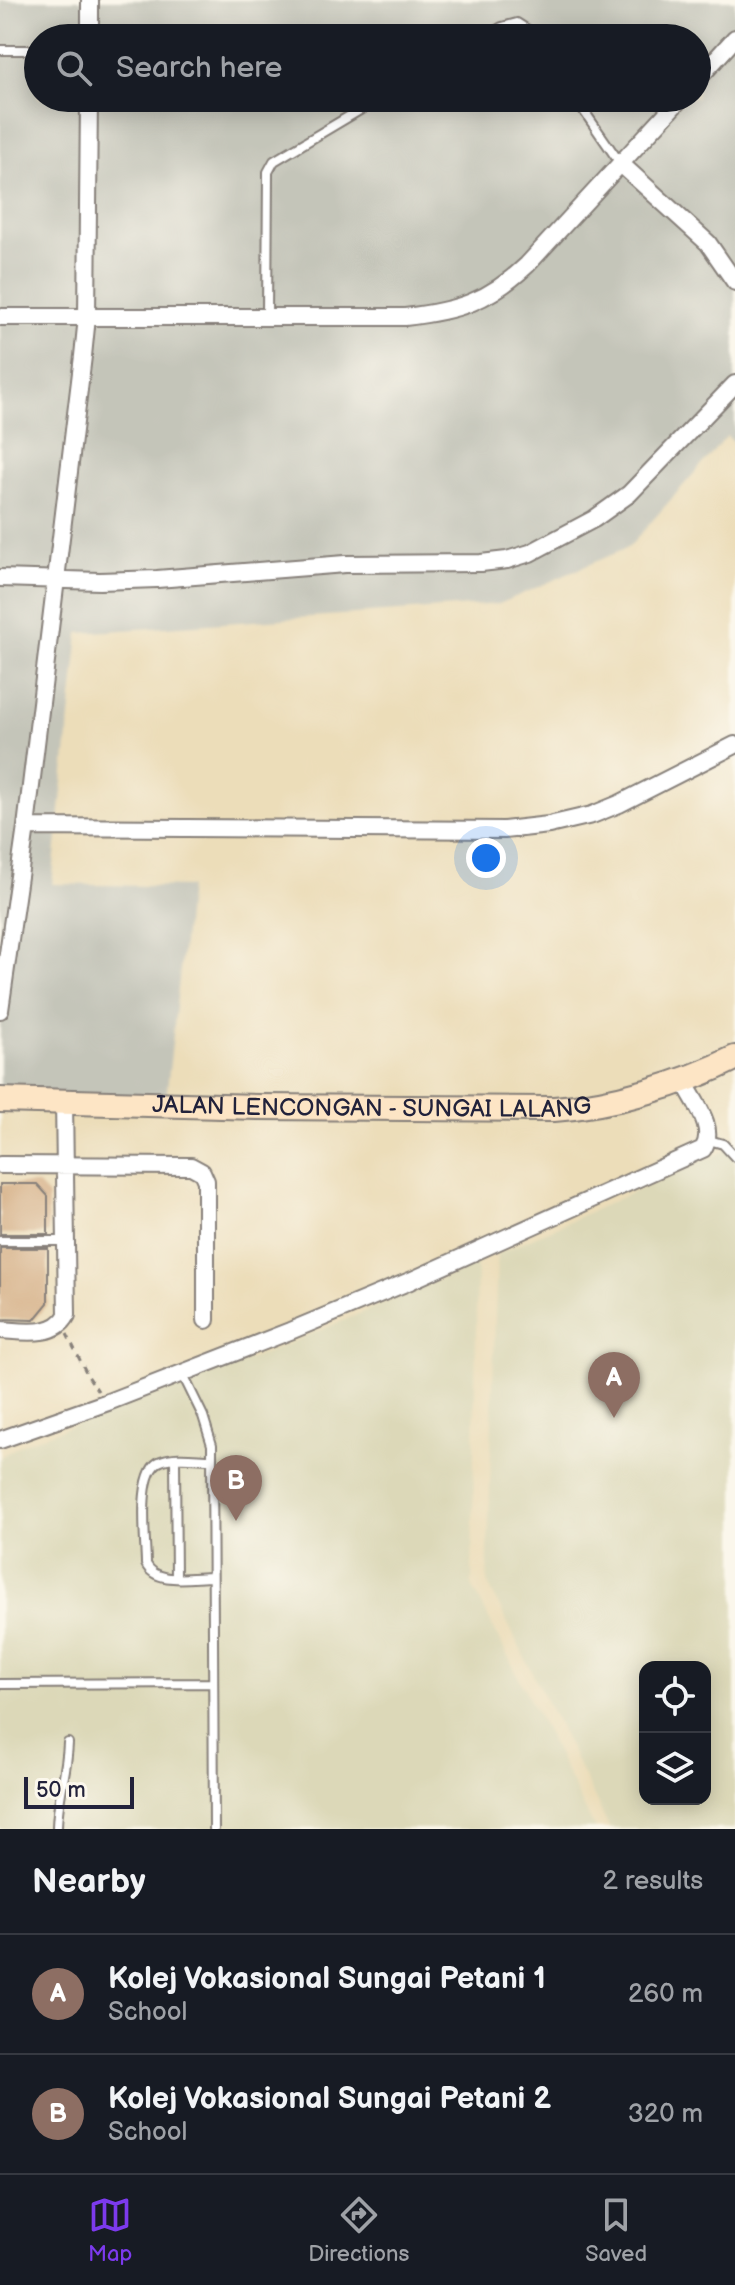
<!DOCTYPE html>
<style>
:root{--surface:#171b24;--page:#20242c;--text:#f1f3f6;--muted:#9ea1a6;--line:#363941;--accent:#7c3aed}
body{margin:0;font-family:"Balsamiq Sans",sans-serif;background:var(--page);color:var(--text)}
.controls{position:absolute;right:24px;bottom:24px;display:grid;overflow:hidden;border-radius:16px;box-shadow:0 4px 20px #0003}
.controls button{width:72px;height:72px;display:grid;place-items:center;padding:0;border:0;border-bottom:2px solid var(--line);background:var(--surface);color:var(--text);font:40px sans-serif}
.scale{position:absolute;left:24px;bottom:20px;width:110px;box-sizing:border-box;padding-left:8px;border:4px solid #22223b;border-top:0;font-size:22px;line-height:28px;white-space:nowrap;color:#22223b;-webkit-text-stroke:6px #fbf7ec;paint-order:stroke}
.you{position:absolute;left:486px;top:858px;width:28px;height:28px;margin:-20px;border:6px solid #fff;border-radius:50%;background:#1a73e8;box-shadow:0 0 0 12px #1a73e833}
.badge{display:grid;place-items:center;width:52px;height:52px;border-radius:50%;background:var(--accent);color:#fff;font-size:26px;font-weight:700}
.pin{position:absolute;translate:-50% -66px;filter:drop-shadow(0 2px 4px #0008)}
.pin::after{content:'';position:absolute;top:42px;width:28px;height:24px;background:inherit;clip-path:polygon(0 0,100% 0,50% 100%)}
.list{margin:0;padding:0;list-style:none}
h2{display:flex;justify-content:space-between;align-items:center;height:104px;margin:0;padding:0 32px;font-size:34px}
h2 small{font-size:26px;font-weight:400;color:var(--muted)}
.list li{display:grid;grid-template-columns:52px 1fr auto;gap:24px;align-items:center;box-sizing:border-box;height:120px;padding:0 32px;border-top:2px solid var(--line)}
.list b{display:block;font-size:30px;white-space:nowrap}
.list p{margin:0;font-size:26px;white-space:nowrap;color:var(--muted)}
.list em{font-size:26px;font-style:normal;color:var(--muted)}
.icon{flex:none;width:44px;height:44px;fill:none;stroke:currentColor;stroke-width:2;stroke-linecap:round;stroke-linejoin:round}
.map{position:relative;flex:none;width:735px;height:1829px;overflow:hidden}
.search{position:absolute;background:var(--surface);box-shadow:0 4px 20px #0003;left:24px;right:24px;top:24px;height:88px;display:flex;align-items:center;gap:20px;box-sizing:border-box;padding:0 28px;border-radius:44px;color:var(--muted);font-size:30px}
.sheet{height:344px;background:var(--surface)}
nav{display:flex;justify-content:space-around;align-items:center;box-sizing:border-box;height:112px;border-top:2px solid var(--line);background:var(--surface);font-size:22px;color:var(--muted)}
nav a{display:grid;justify-items:center;gap:4px}
nav .on{color:var(--accent)}
.map>svg:first-child{display:block}
.built{fill:#dcd8b8;fill-rule:evenodd}
.industrial{fill:#c4c5b9;fill-rule:evenodd}
.building{fill:#d7b28a}
.lines{fill:none;stroke-linecap:round;stroke-linejoin:round}
.lane-casing{stroke:#87807a;stroke-width:12}
.street-casing{stroke:#87807a;stroke-width:20}
.secondary-casing{stroke:#87807a;stroke-width:28}
.path{stroke:#87807a;stroke-width:3;stroke-dasharray:6 6;stroke-linecap:butt}
.lane{stroke:#fff;stroke-width:8}
.street{stroke:#fff;stroke-width:16}
.secondary{stroke:#fde5c5;stroke-width:24}
.labels{text-anchor:middle;dominant-baseline:central;stroke-width:6;stroke-linejoin:round;paint-order:stroke}
.street-label{font-size:24px;fill:#22223b;stroke:#fbf7ec}
</style>
<div class="map">
<svg width="735" height="1829" viewBox="0 0 735 1829">
<rect width="100%" height="100%" fill="#fbf7ec"/>
<filter id="ink" filterUnits="userSpaceOnUse"><feTurbulence type="fractalNoise" baseFrequency=".0125" numOctaves="2"/><feDisplacementMap in="SourceGraphic" scale="16" xChannelSelector="R" yChannelSelector="G"/><feConvolveMatrix kernelMatrix="1 2 1 2 8 2 1 2 1" color-interpolation-filters="sRGB"/></filter>
<filter id="wash" filterUnits="userSpaceOnUse"><feTurbulence type="fractalNoise" baseFrequency=".006" numOctaves="4" result="noise"/><feDisplacementMap in="SourceGraphic" scale="32" xChannelSelector="R" yChannelSelector="G"/><feGaussianBlur stdDeviation="1.8" result="paint"/><feColorMatrix in="noise" values="0 0 0 0 0 0 0 0 0 0 0 0 0 0 0 0 0 1.4 0 .05"/><feComposite in="paint" operator="in"/></filter>
<g filter="url(#wash)">
<rect width="100%" height="100%" fill="#ecddb9"/>
<path class="built" d="M735,1146V1829H610L487,1582L497,1254ZM645,1667H705V1799H645Z
M477,1264L472,1585L595,1829H0V1457L22,1444L259,1356Z"/>
<path class="industrial" d="M0,0H735V444L727,436L629,547L499,604L79,633L52,884L189,887L165,1108L0,1104ZM38,38H697V98H38Z"/>
<g id="blocks">
<path class="building" d="M0,1184H37L48,1196V1234H0Z
M0,1248H48V1303L34,1320L0,1319Z"/>
</g>
</g>
<g filter="url(#ink)">
<use href="#blocks" fill-opacity="0" stroke="#87807a" stroke-width="2"/>
<g class="lines">
<g class="lane-casing">
<path id="lane" d="M483,38L502,27L517,23L528,30L533,38
M0,50H38
M575,98L620,163
M267,316L268,172L274,161L380,98
M709,1140L723,1144L735,1157
M0,1241H66
M182,1373L203,1416L212,1445L214,1829
M175,1459L176,1577
M211,1577C191,1577 156,1585 146,1564C146,1541 136,1470 161,1461C175,1455 197,1459 212,1459
M0,1684L212,1683
M57,1829C57,1799 67,1773 68,1743"/>
</g>
<g class="street-casing">
<path id="street" d="M90,38V0
M697,80L735,38
M621,164L708,243L735,282
M0,317H405C458,311 489,301 527,265L681,98
M0,578L100,581L157,579L345,564L481,563L507,560L530,553L594,519L629,494L735,384
M26,827L504,830L549,825L592,815L619,804L735,745
M0,1010L26,827L83,356L87,317L89,98
M0,1165L191,1166L202,1172L206,1181V1320
M0,1330C22,1331 55,1338 67,1315L64,1101
M0,1440L108,1402L290,1331L410,1281L703,1149C717,1128 693,1100 683,1080"/>
</g>
<g class="secondary-casing">
<g id="secondary">
<path id="s1" d="M0,1100L258,1107L554,1109C611,1105 684,1084 735,1058"/>
</g>
</g>
<path class="path" d="M67,1334L88,1376L98,1391"/>
<use href="#lane" class="lane"/>
<use href="#street" class="street"/>
<use href="#secondary" class="secondary"/>
</g>
</g>
<g class="labels">
<g class="street-label">
<text stroke="none"><textPath href="#s1" startOffset="372">JALAN LENCONGAN - SUNGAI LALANG</textPath></text>
</g>
</g>
</svg>
<div class="controls">
<button><svg class="icon" aria-label="locate" viewBox="0 0 24 24"><circle cx="12" cy="12" r="6"/><path d="M12 2v4M12 18v4M2 12h4M18 12h4"/></svg></button>
<button><svg class="icon" aria-label="layers" viewBox="0 0 24 24"><path d="M12 4l9 5-9 5-9-5zM3 14l9 5 9-5"/></svg></button>
</div>
<div class="scale">50 m</div>
<div class="you"></div>
<div class="pin badge" style="left:614px;top:1418px;background:#8d6e63">A</div>
<div class="pin badge" style="left:236px;top:1521px;background:#8d6e63">B</div>
<div class="search"><svg class="icon" aria-label="search" viewBox="0 0 24 24"><circle cx="10" cy="10" r="6"/><path d="M15 15l6 6"/></svg>Search here</div>
</div>
<section class="sheet">
<h2>Nearby<small>2 results</small></h2>
<ul class="list">
<li><span class="badge" style="background:#8d6e63">A</span><div><b>Kolej Vokasional Sungai Petani 1</b><p>School</p></div><em>260 m</em></li>
<li><span class="badge" style="background:#8d6e63">B</span><div><b>Kolej Vokasional Sungai Petani 2</b><p>School</p></div><em>320 m</em></li>
</ul>
</section>
<nav>
<a class="on"><svg class="icon" aria-label="map" viewBox="0 0 24 24"><path d="M3 6l6-2 6 2 6-2v14l-6 2-6-2-6 2zM9 4v14M15 6v14"/></svg>Map</a>
<a><svg class="icon" aria-label="directions" viewBox="0 0 24 24"><path d="M12 3l9 9-9 9-9-9zM9 14v-3h6M13 9l2 2-2 2"/></svg>Directions</a>
<a><svg class="icon" aria-label="saved" viewBox="0 0 24 24"><path d="M7 4h10v16l-5-4-5 4z"/></svg>Saved</a>
</nav>
